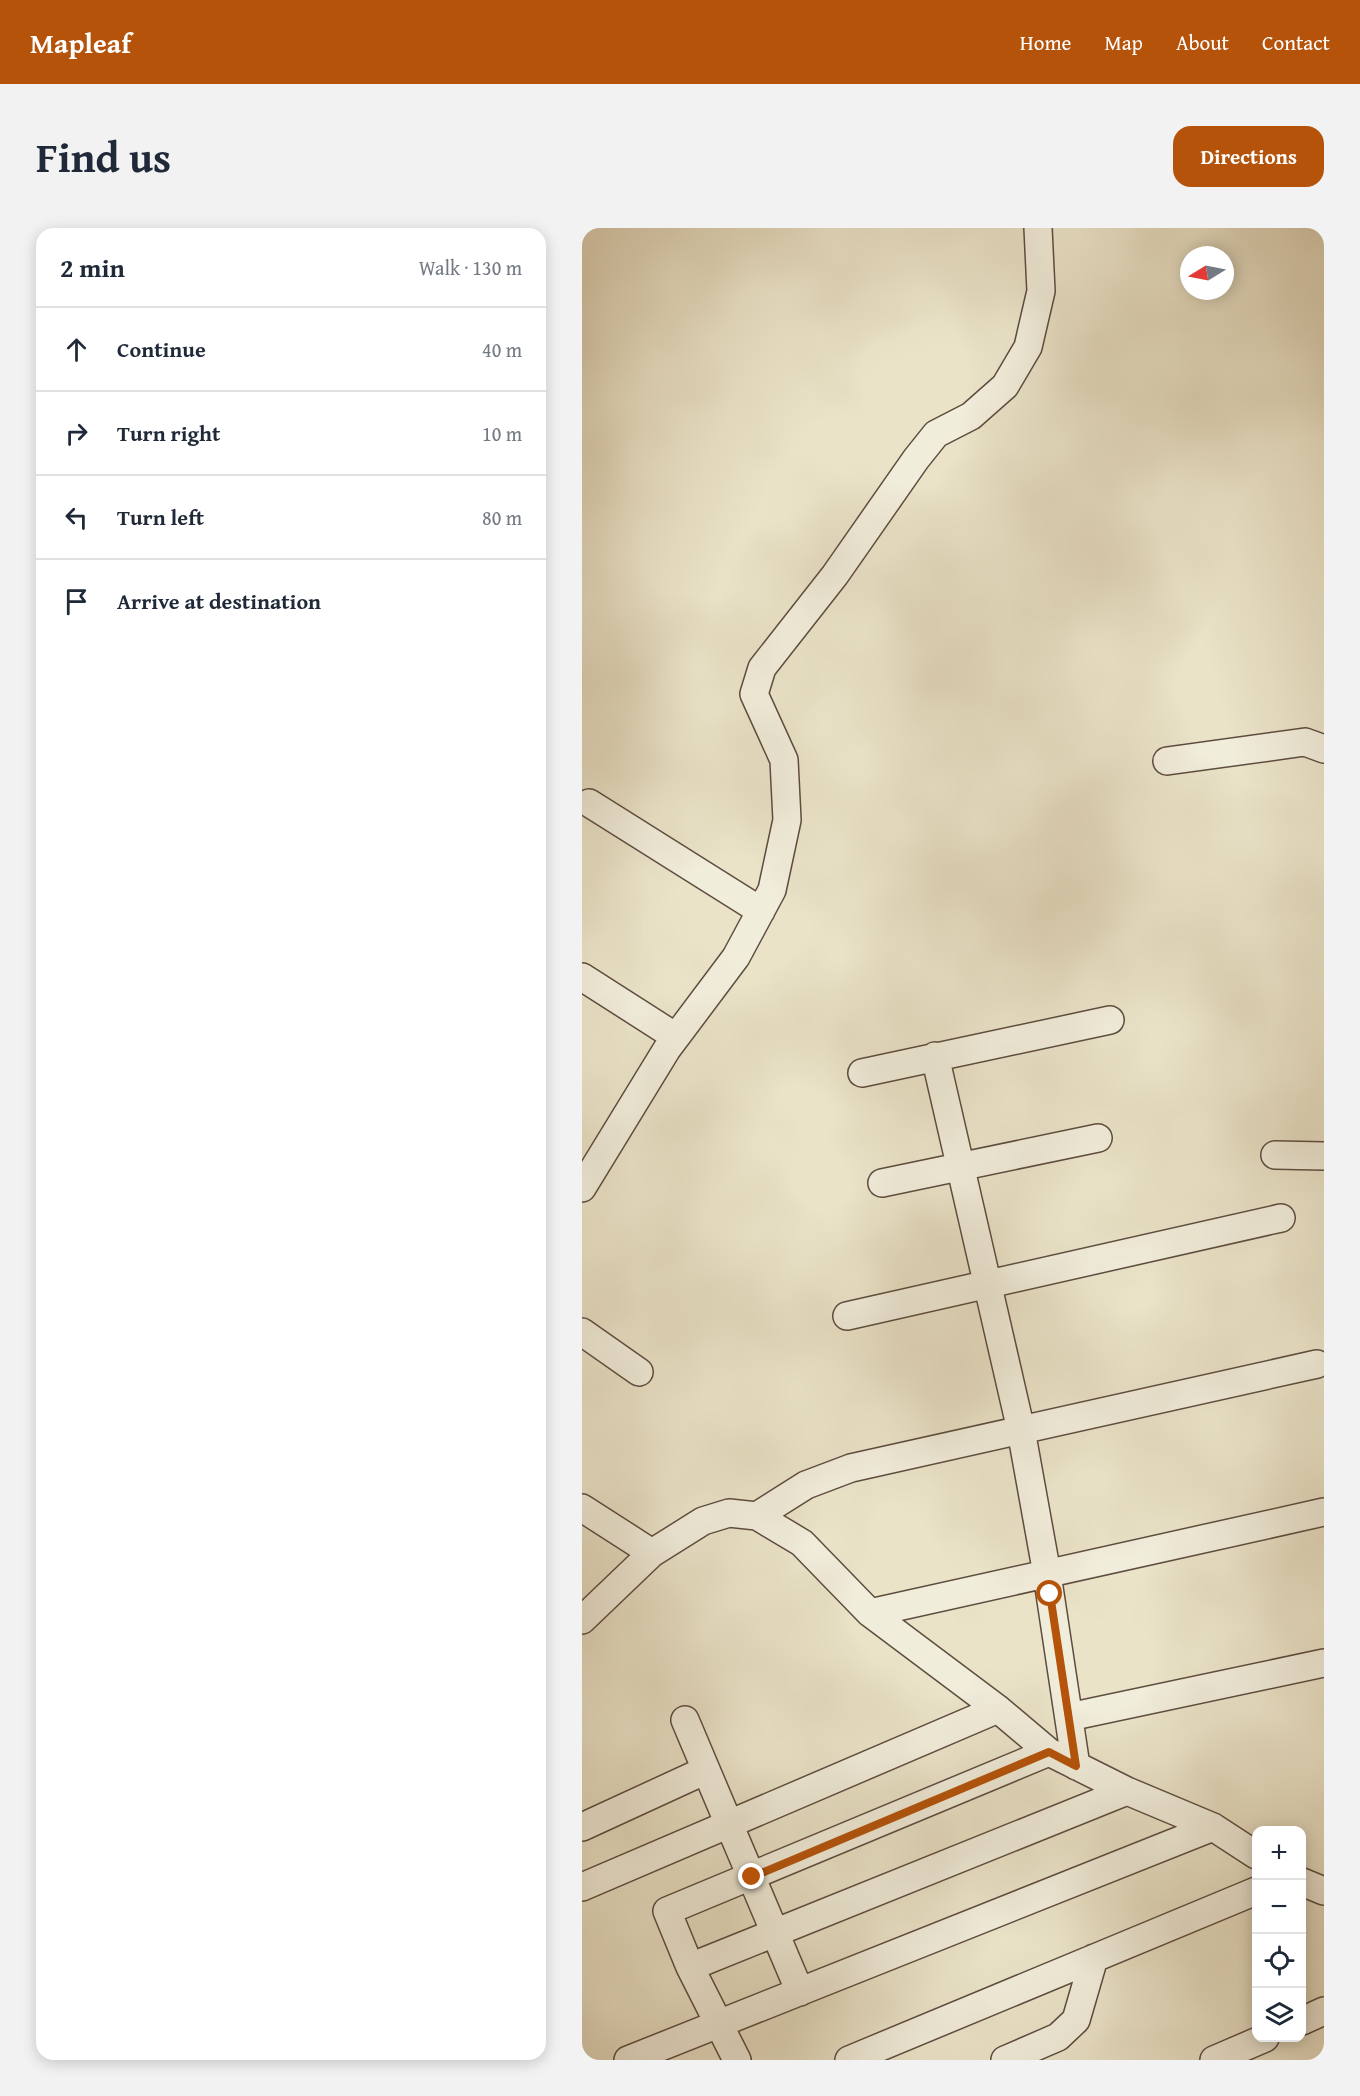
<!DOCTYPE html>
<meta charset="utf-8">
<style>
:root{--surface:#fff;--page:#f2f2f3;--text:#1f2937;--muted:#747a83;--line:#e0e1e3;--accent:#b45309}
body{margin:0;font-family:"Gentium Book Plus",serif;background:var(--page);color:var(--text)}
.controls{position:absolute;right:18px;bottom:18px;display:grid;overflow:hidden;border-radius:12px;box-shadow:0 3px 15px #0003}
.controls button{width:54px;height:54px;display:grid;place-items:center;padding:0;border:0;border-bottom:2px solid var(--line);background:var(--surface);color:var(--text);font:30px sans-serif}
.compass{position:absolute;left:598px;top:18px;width:54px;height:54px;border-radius:50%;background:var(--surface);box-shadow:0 3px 15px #0003;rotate:260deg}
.stop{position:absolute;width:18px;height:18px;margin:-14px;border:4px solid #b45309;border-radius:50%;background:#fff}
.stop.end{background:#b45309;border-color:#fff;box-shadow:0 2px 6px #0008}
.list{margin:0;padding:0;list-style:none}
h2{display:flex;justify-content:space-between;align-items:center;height:78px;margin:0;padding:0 24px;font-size:26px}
h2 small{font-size:20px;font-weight:400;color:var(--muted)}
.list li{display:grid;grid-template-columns:39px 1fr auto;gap:18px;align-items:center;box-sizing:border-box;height:84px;padding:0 24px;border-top:2px solid var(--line)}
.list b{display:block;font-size:22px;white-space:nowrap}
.list em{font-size:20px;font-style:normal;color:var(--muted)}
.icon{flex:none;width:33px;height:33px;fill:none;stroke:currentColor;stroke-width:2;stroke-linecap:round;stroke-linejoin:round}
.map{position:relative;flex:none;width:742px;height:1832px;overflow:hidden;border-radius:18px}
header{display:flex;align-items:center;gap:36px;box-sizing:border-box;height:84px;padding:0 30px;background:var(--accent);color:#fff}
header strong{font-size:28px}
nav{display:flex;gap:33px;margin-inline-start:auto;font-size:21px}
.intro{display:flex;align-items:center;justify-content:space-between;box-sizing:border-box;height:144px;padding:0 36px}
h1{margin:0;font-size:42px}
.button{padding:15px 27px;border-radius:18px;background:var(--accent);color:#fff;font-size:21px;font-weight:700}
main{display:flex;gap:36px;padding:0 36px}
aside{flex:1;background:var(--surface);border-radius:18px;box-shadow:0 3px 15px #0003}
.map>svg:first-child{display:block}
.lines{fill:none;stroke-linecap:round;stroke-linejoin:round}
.minor-casing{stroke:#5e4c40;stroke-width:30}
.minor{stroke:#f1eddb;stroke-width:27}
.route{stroke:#b45309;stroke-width:8}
</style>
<header>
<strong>Mapleaf</strong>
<nav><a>Home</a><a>Map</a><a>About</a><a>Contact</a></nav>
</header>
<div class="intro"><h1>Find us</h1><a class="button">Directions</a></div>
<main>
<aside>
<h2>2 min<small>Walk · 130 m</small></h2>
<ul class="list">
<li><svg class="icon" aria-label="ahead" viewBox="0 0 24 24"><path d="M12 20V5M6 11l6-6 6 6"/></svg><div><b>Continue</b></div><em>40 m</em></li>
<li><svg class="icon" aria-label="right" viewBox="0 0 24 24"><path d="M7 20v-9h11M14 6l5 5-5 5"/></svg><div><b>Turn right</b></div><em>10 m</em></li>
<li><svg class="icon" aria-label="left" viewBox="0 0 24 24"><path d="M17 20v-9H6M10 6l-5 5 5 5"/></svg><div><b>Turn left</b></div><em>80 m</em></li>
<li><svg class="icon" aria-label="arrive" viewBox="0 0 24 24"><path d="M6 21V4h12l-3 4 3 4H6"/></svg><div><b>Arrive at destination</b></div></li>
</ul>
</aside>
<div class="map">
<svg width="742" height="1832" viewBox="0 0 742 1832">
<rect width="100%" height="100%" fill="#eae3c8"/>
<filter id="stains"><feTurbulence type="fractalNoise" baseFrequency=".00333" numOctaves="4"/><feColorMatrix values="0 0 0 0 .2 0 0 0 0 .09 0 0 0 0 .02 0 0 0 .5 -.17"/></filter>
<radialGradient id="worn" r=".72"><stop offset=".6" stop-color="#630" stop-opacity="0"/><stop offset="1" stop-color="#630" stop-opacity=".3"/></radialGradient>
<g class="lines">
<g class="minor-casing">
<path id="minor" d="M585,533L723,514L742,521
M7,575L179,683
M0,749L94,809
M353,828L439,1202L465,1346L494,1538
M280,845L528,792
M693,927L742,928
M300,955L516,910
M0,960L85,821L154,729L190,662L205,592L202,532L172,466L180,440L253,347L334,231L354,206L389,188L423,158L446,119L459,63L456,0
M265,1088L699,990
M0,1104L57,1144
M0,1280L70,1325
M175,1288L224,1257L269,1240L735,1136
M288,1385L742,1284
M0,1392L70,1325L121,1293L147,1285L175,1288L220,1315L288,1385L416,1481L467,1524L545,1563L631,1599L674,1627
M487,1489L742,1435
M103,1492L218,1764
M0,1599L124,1542
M720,1654L742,1663
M0,1659L416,1481
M108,1739L545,1563
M720,1793L742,1783
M46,1832L631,1599
M155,1832L108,1739L85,1683L467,1524
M267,1832L674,1663
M423,1832L476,1809L494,1792L512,1730
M632,1832L683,1810"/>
</g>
<use href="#minor" class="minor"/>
</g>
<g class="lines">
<path class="route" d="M170,1649L467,1524L494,1538L468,1366"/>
</g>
<rect width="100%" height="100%" filter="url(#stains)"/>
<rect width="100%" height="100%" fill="url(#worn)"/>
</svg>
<div class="controls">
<button>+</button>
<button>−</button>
<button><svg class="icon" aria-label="locate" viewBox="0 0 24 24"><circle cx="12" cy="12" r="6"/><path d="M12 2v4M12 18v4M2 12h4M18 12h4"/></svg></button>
<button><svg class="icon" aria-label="layers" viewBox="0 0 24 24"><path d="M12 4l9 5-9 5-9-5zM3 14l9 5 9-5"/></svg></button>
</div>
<svg class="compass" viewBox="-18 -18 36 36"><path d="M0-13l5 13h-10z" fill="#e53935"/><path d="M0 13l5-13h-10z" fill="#747a83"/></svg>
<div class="stop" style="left:468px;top:1366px"></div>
<div class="stop end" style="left:170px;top:1649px"></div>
</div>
</main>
